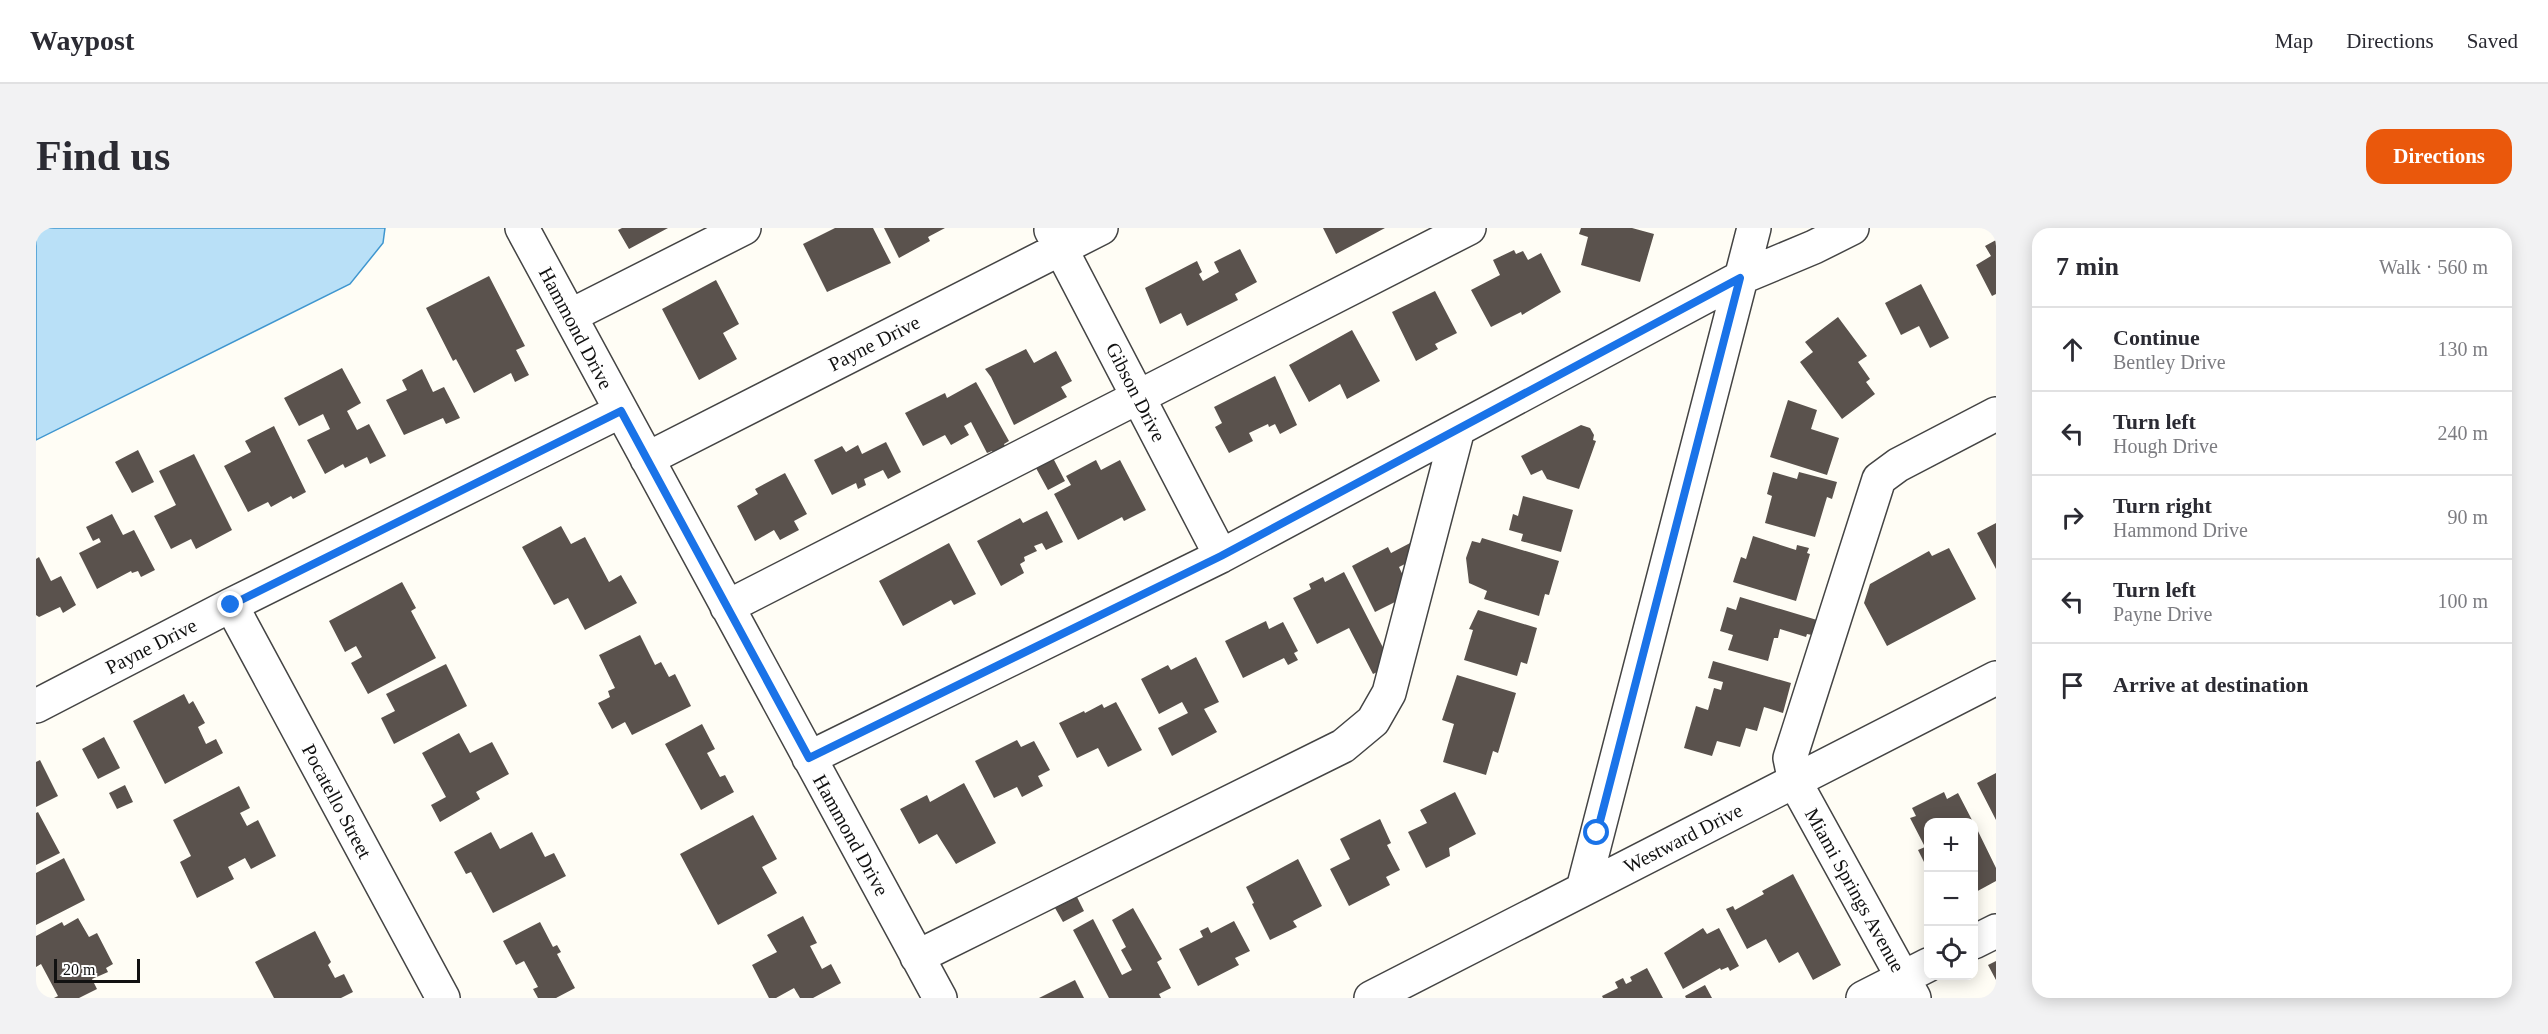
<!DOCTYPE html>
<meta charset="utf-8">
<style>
:root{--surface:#fff;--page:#f2f2f3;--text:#2b2b33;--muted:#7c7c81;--line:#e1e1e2;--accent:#ea580c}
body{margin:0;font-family:"Times New Roman",serif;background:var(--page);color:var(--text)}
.controls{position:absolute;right:18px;bottom:18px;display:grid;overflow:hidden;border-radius:12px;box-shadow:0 3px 15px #0003}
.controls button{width:54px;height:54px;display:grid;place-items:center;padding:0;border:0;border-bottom:2px solid var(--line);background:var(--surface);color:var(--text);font:30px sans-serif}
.scale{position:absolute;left:18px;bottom:15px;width:86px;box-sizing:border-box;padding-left:6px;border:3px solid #111;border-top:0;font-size:16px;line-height:21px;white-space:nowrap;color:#111;-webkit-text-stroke:4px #fff;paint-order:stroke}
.stop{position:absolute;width:18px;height:18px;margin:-14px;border:4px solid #1a73e8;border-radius:50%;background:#fff}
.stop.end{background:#1a73e8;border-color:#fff;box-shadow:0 2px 6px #0008}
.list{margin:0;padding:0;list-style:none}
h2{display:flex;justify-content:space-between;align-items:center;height:78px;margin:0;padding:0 24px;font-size:26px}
h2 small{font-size:20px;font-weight:400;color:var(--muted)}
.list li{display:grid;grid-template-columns:39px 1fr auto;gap:18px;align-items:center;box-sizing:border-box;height:84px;padding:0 24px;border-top:2px solid var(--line)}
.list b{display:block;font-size:22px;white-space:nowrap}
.list p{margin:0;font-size:20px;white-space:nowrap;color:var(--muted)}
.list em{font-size:20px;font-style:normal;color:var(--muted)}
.icon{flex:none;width:33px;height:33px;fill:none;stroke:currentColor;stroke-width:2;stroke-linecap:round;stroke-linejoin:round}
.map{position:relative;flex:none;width:1960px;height:770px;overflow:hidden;border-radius:18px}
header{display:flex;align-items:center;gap:36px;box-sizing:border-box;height:84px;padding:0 30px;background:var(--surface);border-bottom:2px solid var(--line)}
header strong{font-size:28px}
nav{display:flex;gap:33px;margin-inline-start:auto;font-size:21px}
.intro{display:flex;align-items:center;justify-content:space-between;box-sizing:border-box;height:144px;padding:0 36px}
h1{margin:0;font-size:42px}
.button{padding:15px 27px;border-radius:18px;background:var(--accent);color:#fff;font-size:21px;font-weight:700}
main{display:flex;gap:36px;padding:0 36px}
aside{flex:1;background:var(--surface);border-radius:18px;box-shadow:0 3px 15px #0003}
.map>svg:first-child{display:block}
.water{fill:#b9e0f7;stroke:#3f96cf;stroke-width:1.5}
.building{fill:#5a524d}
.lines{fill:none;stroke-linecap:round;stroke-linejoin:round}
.minor-casing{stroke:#444;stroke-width:36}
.minor{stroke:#fff;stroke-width:33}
.route{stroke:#1a73e8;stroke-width:8}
.labels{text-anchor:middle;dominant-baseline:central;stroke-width:6;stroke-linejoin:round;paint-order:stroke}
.street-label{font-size:20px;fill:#111;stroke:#fff}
</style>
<header>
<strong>Waypost</strong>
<nav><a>Map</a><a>Directions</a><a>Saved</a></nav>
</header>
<div class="intro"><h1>Find us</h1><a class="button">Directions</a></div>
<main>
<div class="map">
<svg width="1960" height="770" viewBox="0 0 1960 770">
<rect width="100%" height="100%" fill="#fffdf5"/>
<path class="water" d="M0,0H349L347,15L314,56L0,212Z"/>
<path class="building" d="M586,0H632L593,21L582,2Z
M799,0H837L855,35L791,64L767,16Z
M848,0H909L892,9L894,13L863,30Z
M1287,0H1349L1300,26Z
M1545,0H1596L1618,6L1604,54L1545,37L1552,9L1543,6Z
M1960,12V66L1956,68L1940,37L1955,28L1949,18Z
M1204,21L1221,54L1199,66L1202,72L1151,98L1145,85L1124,96L1109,60L1161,33L1166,44L1163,46L1167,53L1183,44L1178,34Z
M1478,22L1480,26L1487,23L1492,32L1505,25L1525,64L1486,87L1485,84L1455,99L1435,62L1464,47L1457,32Z
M453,48L489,118L480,122L493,147L479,154L475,145L438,165L420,131L417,133L390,80Z
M680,52L703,96L687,105L701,131L663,152L626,81Z
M1885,56L1913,110L1894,120L1883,98L1865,107L1849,75Z
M1399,63L1421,105L1399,116L1402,121L1380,133L1356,84Z
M1802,89L1831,128L1822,134L1834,151L1830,154L1839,166L1806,191L1764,134L1777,124L1769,114Z
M1316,102L1344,153L1311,171L1304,156L1273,174L1253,137Z
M990,121L998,135L1020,123L1036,153L1025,159L1031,169L978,197L955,149L949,141Z
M306,140L325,175L311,183L321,202L333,196L350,228L334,236L331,229L309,240L307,236L289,246L271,212L294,201L287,186L263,198L248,170Z
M386,141L397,164L408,159L424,190L410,196L407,190L368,207L350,172L371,162L366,152Z
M1239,148L1261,197L1244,206L1239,196L1233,199L1232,196L1213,205L1217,213L1193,225L1179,199L1186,195L1178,179Z
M940,154L973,213L968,216L970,220L958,226L956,223L951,225L935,194L928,198L933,207L915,217L909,207L887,218L869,185L909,165L911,170Z
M1752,172L1781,182L1775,201L1803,210L1791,247L1734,229Z
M1545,197L1554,200L1558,207L1557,212L1560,213L1543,261L1511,251L1506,242L1495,247L1485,228Z
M238,198L270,264L257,271L255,268L235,279L232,274L212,284L188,238L215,224L209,213Z
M850,214L865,244L852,251L847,242L828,251L830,257L822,261L820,255L796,267L778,232L806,218L810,224L822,217L826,226Z
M102,222L118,254L96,265L79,234Z
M158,226L196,302L160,321L155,311L135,321L118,288L140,277L123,243Z
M1017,230L1029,253L1012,262L1000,240Z
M1060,232L1065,242L1084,232L1110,282L1088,293L1086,289L1042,312L1018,266L1035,257L1030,248Z
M1737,244L1761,251L1763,244L1801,254L1796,271L1791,269L1779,309L1729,295L1736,268L1731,266Z
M749,245L771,286L758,293L763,302L744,312L738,302L719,313L701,278L722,266L719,261Z
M1487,268L1537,282L1525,324L1485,313L1487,306L1473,302L1477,286L1482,288Z
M1011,283L1027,314L1010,322L1006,315L998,318L1001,323L988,329L989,333L984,336L988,345L965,358L941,313L984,290L987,295Z
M76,286L87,307L98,302L119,342L105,349L102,343L96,345L95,343L61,361L43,325L65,314L63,310L57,313L50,299Z
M1960,295V341L1941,305Z
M525,298L535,316L549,309L573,354L585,347L601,375L549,402L532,370L518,377L486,319Z
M1717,308L1760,322L1761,317L1773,320L1771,325L1774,326L1760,373L1697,354L1705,329L1710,331Z
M1446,310L1523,333L1513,367L1509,366L1503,388L1448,371L1451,363L1433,355L1430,330L1436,313L1444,315Z
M1378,313L1385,328L1363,339L1370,354L1373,367L1339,384L1316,338L1352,319L1355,325Z
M913,315L940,366L918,377L915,372L867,398L843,353Z
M1913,320L1940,371L1851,418L1828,375L1834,356L1893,323L1896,328Z
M3,329L15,353L25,348L40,377L27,385L24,379L3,389L0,387V331Z
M1308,344L1356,437L1337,446L1313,400L1281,416L1257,370L1275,361L1273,356L1287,349L1289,354Z
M366,354L380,380L375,383L400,430L332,466L315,435L326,429L320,418L309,424L293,393Z
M1704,369L1781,392L1776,407L1771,406L1770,409L1744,401L1742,410H1738L1732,433L1692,422L1697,407L1684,403L1691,379L1700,382Z
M1442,382L1501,400L1491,436L1485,434L1481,448L1428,432L1437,402L1433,401Z
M1230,393L1233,401L1247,394L1262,423L1258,425L1262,432L1252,437L1248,430L1207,450L1189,413Z
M604,407L619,437L625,434L633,449L639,446L655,478L596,507L589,494L576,501L562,475L574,469L572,463L579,460L563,427Z
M1160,429L1183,474L1168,481L1181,504L1136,528L1122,500L1152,485L1146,474L1123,486L1105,451L1132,437L1135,442Z
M1677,433L1755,455L1747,485L1728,479L1721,503L1710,500L1704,519L1681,513L1676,528L1648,520L1660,478L1672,482L1678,460L1685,462L1687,454L1672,450Z
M410,436L431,478L358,516L345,490L359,483L350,466Z
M1421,447L1480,465L1462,525L1457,523L1450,547L1407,534L1418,496L1406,492Z
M148,466L153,476L157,473L169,495L162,499L170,516L180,511L187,525L129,556L97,493Z
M1080,474L1106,522L1072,539L1062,520L1041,530L1023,495L1048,483L1049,485L1066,476L1068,480Z
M666,496L679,521L671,525L684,549L689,547L698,564L665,582L629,516Z
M423,505L434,525L456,514L473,546L440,564L444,571L404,594L395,577L410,569L386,525Z
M68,509L84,540L62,551L46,521Z
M981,512L985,519L998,513L1014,542L1002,548L1007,558L986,569L981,559L958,570L939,533Z
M4,532L22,568L0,579V534Z
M1960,545V592L1941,555Z
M928,555L960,615L920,636L901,606L883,616L864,581L891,567L894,574Z
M89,557L97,574L81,581L73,565Z
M203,558L214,580L204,585L211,598L222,592L240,628L215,641L209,630L192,639L198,651L161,670L144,634L155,628L137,592Z
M1419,564L1440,606L1413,620L1414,628L1390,640L1372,604L1391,595L1384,582Z
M1908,564L1911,571L1922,565L1937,594H1892V642L1882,622L1889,619L1874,590L1880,588L1876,580Z
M2,584L24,625L0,637V585Z
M717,587L741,631L726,639L741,665L682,697L644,626Z
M1344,591L1355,615L1351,617L1364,642L1350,649L1354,657L1313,678L1294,641L1314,631L1304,611Z
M1938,595L1960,640V653L1938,665Z
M455,604L464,621L496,604L509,629L518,625L530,648L457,685L435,644L430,646L418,624Z
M28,630L49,672L0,697V645Z
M1262,631L1286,678L1257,693L1261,699L1234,712L1216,676L1218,675L1210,659Z
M1757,646L1805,737L1777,752L1762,724L1743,735L1730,711L1711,721L1690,681L1697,678L1699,682L1728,666L1726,663Z
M1041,669L1048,683L1027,694L1019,680Z
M1097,680L1126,731L1121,734L1135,760L1123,766L1125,770H1073L1037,702L1057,691L1086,747L1096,742L1085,722L1090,719L1076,692Z
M767,688L781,715L774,718L786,741L795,736L805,755L777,770H764L758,760L740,770H733L716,737L741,724L731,707Z
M42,690L53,709L61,705L77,736L70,740L72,744L56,751L61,761L43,770H18L22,768L5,736L0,739V708L26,694L28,698Z
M1198,693L1214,723L1199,730L1203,737L1162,758L1143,721L1167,709L1164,703L1172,699L1175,705Z
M504,694L517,719L521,717L525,724L521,726L539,760L520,770H502L497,761L502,759L488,733L480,737L467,713Z
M1667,700L1671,706L1683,700L1703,738L1694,743L1692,739L1685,742L1684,740L1647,761L1628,725Z
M279,703L295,734L292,737L299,750L308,746L317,764L305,770H238L219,734Z
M1960,733V752L1952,737Z
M1611,740L1627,770H1567L1566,768L1582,760L1579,754L1587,750L1590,756L1596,753L1594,749Z
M1039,752L1048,770H1003Z
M1669,757L1676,770H1650L1649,768Z"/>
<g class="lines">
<g class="minor-casing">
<path id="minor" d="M486,0L904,770
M1015,2L1185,328
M534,88L708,0
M611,231L1065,0
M195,377L407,770
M691,379L1433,0
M0,478L195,377L585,183
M773,530L1185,328L1704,50L1778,19L1816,0
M1547,661L1718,0
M1938,714L1960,703
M881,729L1307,518L1337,493L1353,465L1422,201
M1335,770L1960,450
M1827,770L1892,737
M1878,770L1759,554L1754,530L1843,251L1862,237L1960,186"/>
</g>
<use href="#minor" class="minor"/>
</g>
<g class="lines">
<path class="route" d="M195,377L585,183L773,530L1185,328L1704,50L1561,605"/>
</g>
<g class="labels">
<g class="street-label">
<text transform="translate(540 100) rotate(62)">Hammond Drive</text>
<text transform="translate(838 115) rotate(-27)">Payne Drive</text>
<text transform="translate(1100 164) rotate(63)">Gibson Drive</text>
<text transform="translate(115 418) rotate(-27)">Payne Drive</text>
<text transform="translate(301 573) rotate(62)">Pocatello Street</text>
<text transform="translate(815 607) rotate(61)">Hammond Drive</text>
<text transform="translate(1647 610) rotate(-27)">Westward Drive</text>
<text transform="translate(1819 662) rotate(61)">Miami Springs Avenue</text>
</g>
</g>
</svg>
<div class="controls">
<button>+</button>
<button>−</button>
<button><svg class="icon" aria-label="locate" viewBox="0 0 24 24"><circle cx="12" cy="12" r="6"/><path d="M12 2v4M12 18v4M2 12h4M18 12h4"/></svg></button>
</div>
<div class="scale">20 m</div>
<div class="stop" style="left:1561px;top:605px"></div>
<div class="stop end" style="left:195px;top:377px"></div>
</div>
<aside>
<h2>7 min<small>Walk · 560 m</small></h2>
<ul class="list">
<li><svg class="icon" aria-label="ahead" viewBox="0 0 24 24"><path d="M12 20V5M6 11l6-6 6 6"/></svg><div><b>Continue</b><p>Bentley Drive</p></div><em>130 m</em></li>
<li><svg class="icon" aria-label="left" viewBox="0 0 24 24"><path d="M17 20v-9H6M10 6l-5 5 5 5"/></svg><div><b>Turn left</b><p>Hough Drive</p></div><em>240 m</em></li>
<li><svg class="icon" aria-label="right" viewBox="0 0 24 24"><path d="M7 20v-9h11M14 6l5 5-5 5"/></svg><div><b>Turn right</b><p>Hammond Drive</p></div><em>90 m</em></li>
<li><svg class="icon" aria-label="left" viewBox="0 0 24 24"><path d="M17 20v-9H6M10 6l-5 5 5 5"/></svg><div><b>Turn left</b><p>Payne Drive</p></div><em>100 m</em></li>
<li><svg class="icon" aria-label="arrive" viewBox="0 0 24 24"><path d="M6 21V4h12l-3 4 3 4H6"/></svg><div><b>Arrive at destination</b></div></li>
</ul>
</aside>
</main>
